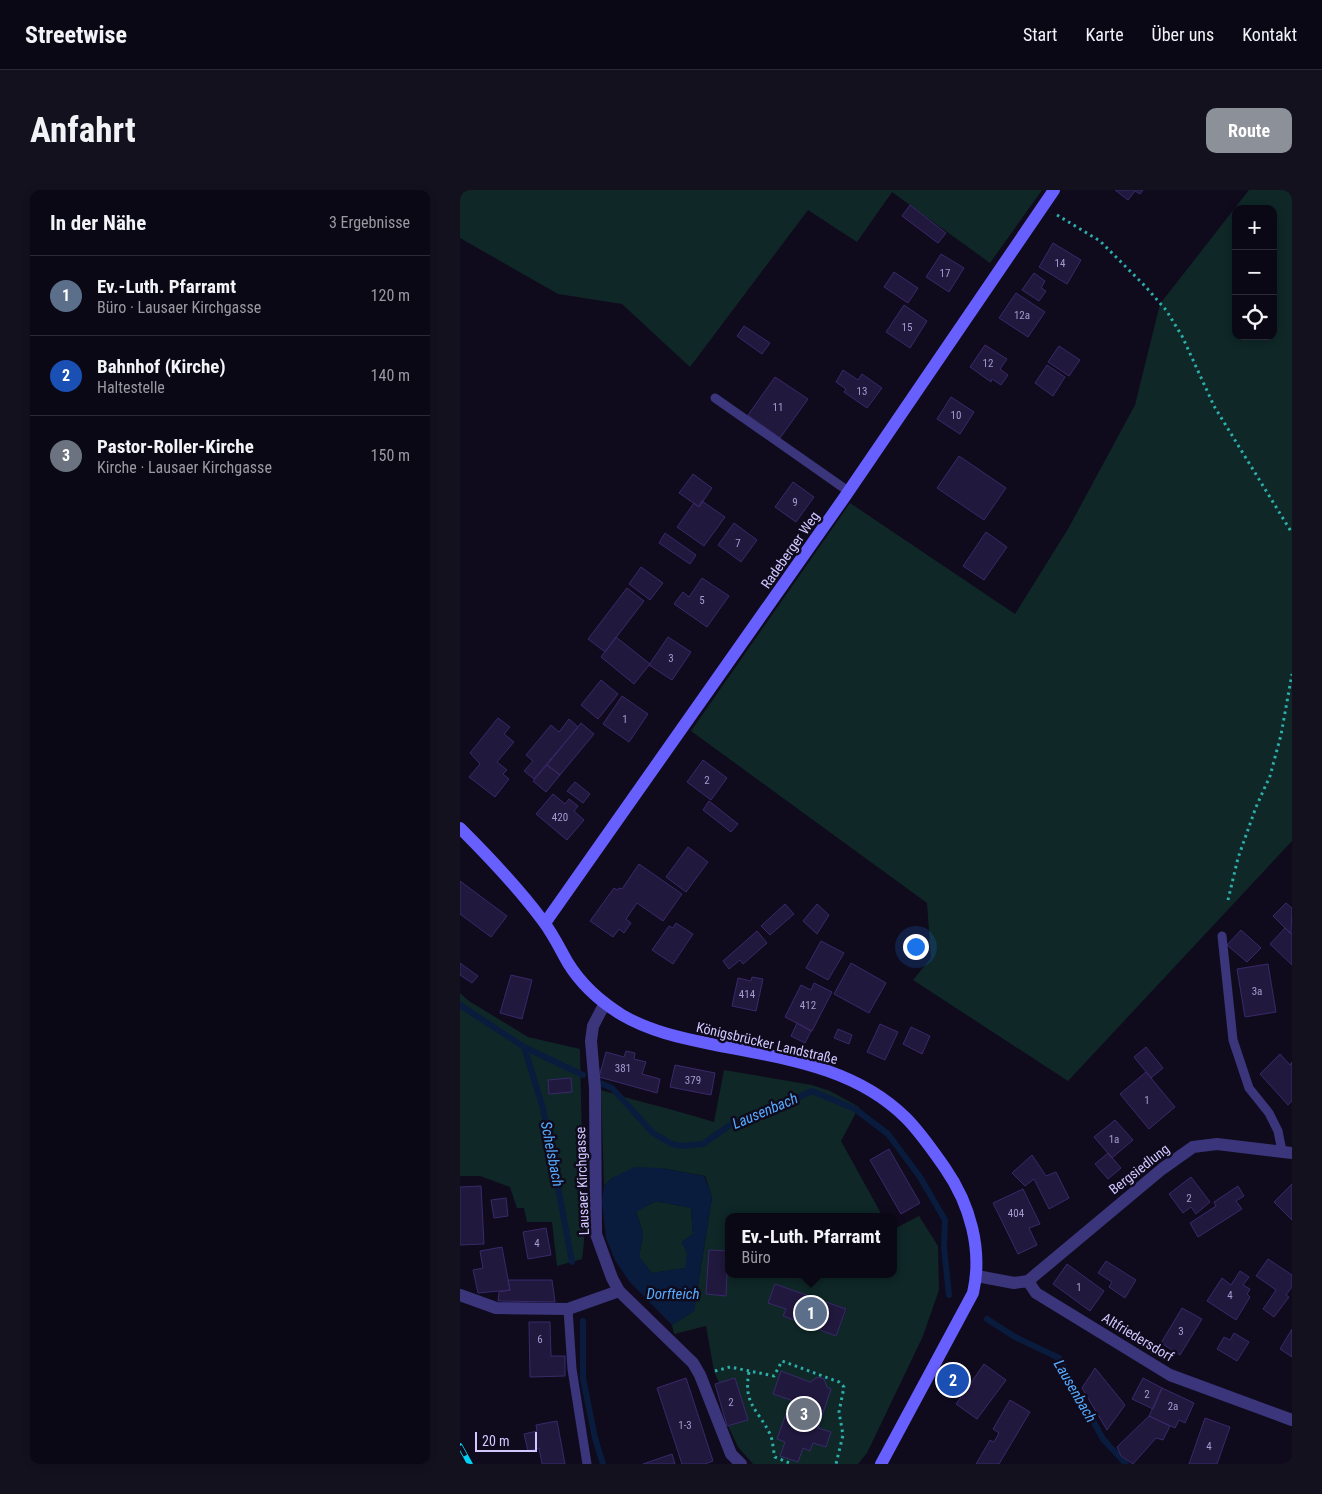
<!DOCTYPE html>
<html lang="de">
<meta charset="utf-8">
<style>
:root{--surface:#0b0816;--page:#14111f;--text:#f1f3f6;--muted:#9a9aa1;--line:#2b2935;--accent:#8c9099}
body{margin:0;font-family:"Roboto Condensed",sans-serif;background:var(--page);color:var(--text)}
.controls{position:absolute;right:15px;top:15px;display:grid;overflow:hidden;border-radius:10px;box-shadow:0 2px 8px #0003}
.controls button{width:45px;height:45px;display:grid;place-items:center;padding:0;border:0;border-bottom:1px solid var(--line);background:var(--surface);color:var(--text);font:25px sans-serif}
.scale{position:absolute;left:15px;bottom:12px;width:62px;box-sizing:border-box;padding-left:5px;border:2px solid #d0c8ff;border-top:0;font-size:14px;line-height:18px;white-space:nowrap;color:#d0c8ff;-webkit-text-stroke:4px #0f0b1d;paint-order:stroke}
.you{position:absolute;left:455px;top:756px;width:18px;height:18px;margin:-12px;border:4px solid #fff;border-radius:50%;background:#1a73e8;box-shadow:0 0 0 8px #1a73e833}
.badge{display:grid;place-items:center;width:32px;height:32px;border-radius:50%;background:var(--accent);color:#fff;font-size:16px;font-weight:700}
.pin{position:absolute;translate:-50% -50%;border:2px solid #fff;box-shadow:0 1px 5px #0006}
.popup{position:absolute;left:265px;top:1023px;width:172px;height:65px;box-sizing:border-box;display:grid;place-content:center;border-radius:10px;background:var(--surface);filter:drop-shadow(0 1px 4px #0005);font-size:16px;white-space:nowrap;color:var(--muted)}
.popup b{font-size:19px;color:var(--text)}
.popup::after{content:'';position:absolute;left:50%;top:100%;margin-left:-10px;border:10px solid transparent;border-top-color:var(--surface)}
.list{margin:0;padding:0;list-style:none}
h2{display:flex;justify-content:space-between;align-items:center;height:65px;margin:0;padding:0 20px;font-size:21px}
h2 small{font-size:16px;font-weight:400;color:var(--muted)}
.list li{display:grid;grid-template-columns:32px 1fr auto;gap:15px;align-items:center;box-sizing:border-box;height:80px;padding:0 20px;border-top:1px solid var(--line)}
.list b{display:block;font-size:19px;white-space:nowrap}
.list p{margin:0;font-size:16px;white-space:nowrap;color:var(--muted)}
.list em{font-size:16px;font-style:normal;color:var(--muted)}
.icon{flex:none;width:28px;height:28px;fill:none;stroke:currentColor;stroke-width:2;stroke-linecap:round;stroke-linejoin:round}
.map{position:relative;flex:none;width:832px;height:1274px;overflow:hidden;border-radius:10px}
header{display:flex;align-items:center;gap:30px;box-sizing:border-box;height:70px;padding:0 25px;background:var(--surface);border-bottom:1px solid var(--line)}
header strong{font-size:24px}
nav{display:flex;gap:28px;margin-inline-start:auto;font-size:18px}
.intro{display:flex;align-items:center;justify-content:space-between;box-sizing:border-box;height:120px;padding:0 30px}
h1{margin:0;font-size:35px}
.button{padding:12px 22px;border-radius:10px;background:var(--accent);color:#fff;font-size:18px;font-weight:700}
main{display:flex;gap:30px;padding:0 30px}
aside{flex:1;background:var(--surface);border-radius:10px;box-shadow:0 2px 8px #0003}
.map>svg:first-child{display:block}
.green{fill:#0f2727;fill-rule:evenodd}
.water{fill:#0a1c3d;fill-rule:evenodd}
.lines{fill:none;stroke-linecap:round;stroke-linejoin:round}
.stream{stroke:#0a1c3d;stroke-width:6}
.building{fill:#21183e;stroke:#382a6a}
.path{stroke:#2caeab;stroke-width:3;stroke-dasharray:2.5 4;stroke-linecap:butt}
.lane{stroke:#3b367c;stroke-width:9}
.street{stroke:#3b367c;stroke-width:12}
.secondary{stroke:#685fff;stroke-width:12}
.rail-casing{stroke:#00d2f3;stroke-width:5.5}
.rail{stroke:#0f0b1d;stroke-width:4;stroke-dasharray:11;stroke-linecap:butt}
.labels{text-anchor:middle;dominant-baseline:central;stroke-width:5;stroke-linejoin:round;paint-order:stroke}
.number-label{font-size:11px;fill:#a49ccf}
.street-label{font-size:14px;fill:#d0c8ff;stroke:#0f0b1d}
.water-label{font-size:15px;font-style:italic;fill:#56abff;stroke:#0f0b1d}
</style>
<header>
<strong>Streetwise</strong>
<nav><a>Start</a><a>Karte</a><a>Über uns</a><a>Kontakt</a></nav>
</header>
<div class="intro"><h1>Anfahrt</h1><a class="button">Route</a></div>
<main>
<aside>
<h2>In der Nähe<small>3 Ergebnisse</small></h2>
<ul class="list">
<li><span class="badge" style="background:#5c6f8a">1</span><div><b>Ev.-Luth. Pfarramt</b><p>Büro · Lausaer Kirchgasse</p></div><em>120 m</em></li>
<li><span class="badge" style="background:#1a4fb4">2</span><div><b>Bahnhof (Kirche)</b><p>Haltestelle</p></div><em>140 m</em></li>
<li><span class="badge" style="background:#6b7280">3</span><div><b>Pastor-Roller-Kirche</b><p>Kirche · Lausaer Kirchgasse</p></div><em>150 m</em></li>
</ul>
</aside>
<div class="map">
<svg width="832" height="1274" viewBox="0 0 832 1274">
<rect width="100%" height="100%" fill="#0f0b1d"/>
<path class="green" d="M0,0H582L530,73L432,2L397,52L348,20L230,177L162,114L98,104L0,48Z
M789,0H832V651L608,891L453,790L471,768L467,713L231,541L390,313L555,424L608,339L675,215L700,114ZM776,19H813V146H776Z
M0,803L9,811L68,847L120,859L124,1052L122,1069L97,1076L92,1032H67L64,1018H57L50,997L20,986H0Z
M264,880L352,895L370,901L399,917L381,951L423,1027H268V1084H434V1039L459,1026L478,1056L479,1100L463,1146L407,1263L398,1274H293L278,1257L268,1236L287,1230L275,1188L259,1193L254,1181L246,1136L214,1144L212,1135L234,1121L252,1007L245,986L201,978L152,988L144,996L141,900C179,912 217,920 254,932ZM315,1094L387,1119L376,1146L323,1126L326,1119L309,1113Z
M196,1011L231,1018L233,1044L222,1052L227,1063L226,1078L192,1083L179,1067L183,1043L176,1021Z"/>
<path class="water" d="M175,977L201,978L244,986L252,1007L234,1121L212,1135L169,1091L155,1070L146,1048L142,1011L144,996L152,988ZM196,1011L231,1018L233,1044L222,1052L227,1063L225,1078L192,1083L179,1067L183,1043L176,1022Z"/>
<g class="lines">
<path class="stream" d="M0,815L64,857L123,885
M64,857L83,918L112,1072
M140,893L152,898L193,943L212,954L223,956L243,954L270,935L299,925L352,901L395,919L428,944L460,987L485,1030L484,1058L489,1105
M527,1129L555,1147L599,1168L643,1249L666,1274
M123,1131V1188L135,1248L143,1274"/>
</g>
<path class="building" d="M655,0H683L680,4L675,1L668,10Z
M450,15L486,43L478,53L442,26Z
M593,53L621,70L607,94L579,77Z
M481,64L504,78L489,102L466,87Z
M434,82L458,98L448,113L424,97Z
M574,83L585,91L581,98L586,101L579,111L562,100Z
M556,103L585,122L568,147L539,128Z
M444,115L467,131L450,158L426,142Z
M284,136L310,153L302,164L277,146Z
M525,155L547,169L540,179L548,185L541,195L532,189L531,192L510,177Z
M599,156L620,170L609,186L588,172Z
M587,175L605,187L593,206L575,193Z
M383,180L398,190L402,184L422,198L407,218L384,202L386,199L376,192Z
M315,187L348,209L320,248L288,225Z
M491,207L514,222L500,244L477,229Z
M499,266L546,298L524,330L477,298Z
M233,284L252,298L239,317L219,303Z
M333,292L354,307L336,332L315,317Z
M242,311L265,327L244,356L217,337L234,313L239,317Z
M274,333L297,350L281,372L258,355Z
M526,342L547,357L524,390L503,376Z
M205,343L236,365L230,374L199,353Z
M181,377L203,393L190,410L169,394Z
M242,388L269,406L247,437L214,414L223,402L229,407Z
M167,398L184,411L145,462L128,449Z
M156,447L190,474L174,494L141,467Z
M208,447L231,462L212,490L189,475Z
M141,490L158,504L138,529L121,515Z
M162,506L188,524L169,552L143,534Z
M38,528L50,537L44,544L54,552L37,572L47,580L43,584L49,589L35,607L9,587L20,574L10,563Z
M109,529L118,537L74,589L64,581L73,571L66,565L91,535L99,542Z
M121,533L134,544L100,585L87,575Z
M243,570L267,588L251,610L227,592Z
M87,575L100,585L86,602L73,591Z
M115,592L130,604L123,613L107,601Z
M93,604L105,614L109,609L118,616L114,621L124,630L107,650L76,624Z
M249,611L278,634L271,642L243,620Z
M228,657L248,672L226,702L206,687Z
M179,674L222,704L203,731L177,713L166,729L171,733L164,743L159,739L153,747L130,731L154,698L157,700L159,698L162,699Z
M0,691L47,726L31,747L0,724Z
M826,713L832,718L831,744L813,726Z
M325,714L334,724L310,745L301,736Z
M357,714L369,725L357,744L343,731Z
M216,733L233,744L213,774L192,760L209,736L213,738Z
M825,738L832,744V775L810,754Z
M781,740L801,758L787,772L767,755Z
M297,741L307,753L283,774L280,770L269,779L263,771Z
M361,751L384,763L368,790L346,778Z
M0,773L18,786L12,793L0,785Z
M391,773L426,793L409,823L374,804Z
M808,774L816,822L785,827L777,779Z
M51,785L72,790L62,829L40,823Z
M292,787L303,789L296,821L272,816L278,788L291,791Z
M354,793L372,802L352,841L325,827L341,795L351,800Z
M337,833L351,841L345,853L331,846Z
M420,834L438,842L425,870L407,862Z
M451,837L470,846L462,864L443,854Z
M378,839L392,845L389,854L374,848Z
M686,857L703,878L691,888L674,867Z
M166,861L175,863L174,869L186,872L182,884L200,889L197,903L139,887L146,862L164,867Z
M820,864L830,875L832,872V911L828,915L800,884Z
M215,875L255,883L251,905L210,897Z
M686,882L715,917L689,939L660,904Z
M111,888L112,902L89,904L88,890Z
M655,930L673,950L652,968L634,947Z
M429,959L460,1013L441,1024L410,970Z
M648,963L661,978L648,989L635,974Z
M572,965L586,986L596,982L609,1008L589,1019L574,989L565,996L552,983Z
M731,987L750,1012L736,1024L731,1017L723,1023L709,1004Z
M832,994V1030L814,1012Z
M21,996L24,1054L0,1055V997Z
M778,996L784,1006L776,1011L782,1019L738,1047L730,1033L756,1016L754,1012Z
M563,999L580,1034L569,1038L577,1055L558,1064L533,1013Z
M46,1008L48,1026L34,1028L31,1010Z
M86,1038L91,1065L68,1069L63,1042Z
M42,1057L50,1100L18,1103L13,1080L23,1078L20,1061Z
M249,1060L268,1061L266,1106L246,1104Z
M808,1069L832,1085V1097L826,1105L829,1107L814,1127L803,1119L816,1100L796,1086Z
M646,1071L676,1090L665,1108L649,1097L652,1092L638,1083Z
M607,1074L644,1101L630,1121L593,1094Z
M780,1081L789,1087L783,1095L790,1099L787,1104L790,1107L776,1130L747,1111L762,1088L771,1095Z
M48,1090H92L95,1112L38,1111L39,1102L50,1100Z
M315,1094L386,1119L376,1146L323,1126L326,1119L308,1113Z
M722,1118L742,1129L720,1165L701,1153Z
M69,1132H90L91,1166H105V1186L70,1187Z
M832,1139V1167L820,1159Z
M774,1143L789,1152L777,1171L757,1159L764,1147L770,1150Z
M524,1174L546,1190L517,1229L496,1214Z
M635,1178L665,1215L647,1240L622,1198Z
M321,1181L350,1192L358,1187L364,1189L367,1197L371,1199L358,1238L371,1242L366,1257L353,1253L350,1261L343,1258L338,1272L320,1266L325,1252L317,1249L331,1210L313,1204Z
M226,1188L253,1271L245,1274H222L197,1198Z
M275,1188L288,1230L267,1236L255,1194Z
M683,1188L702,1198L693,1219L672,1209Z
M702,1198L734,1213L725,1233L719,1230L715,1238L689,1226Z
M550,1210L570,1222L539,1274H516L530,1250L534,1252L539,1243L533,1239Z
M689,1226L710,1236L703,1250L696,1248L673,1274L661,1266L657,1257Z
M745,1228L770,1237L757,1274H729Z
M97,1231L105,1274H82L79,1258L68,1261L64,1244L77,1241L76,1235Z
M212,1264L215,1274H183Z"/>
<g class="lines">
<path class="path" d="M597,25L640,51L685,96L706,120L722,146L754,216L832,343
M768,710L778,668L796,617L810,586L821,545L832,484
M255,1181L270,1177L314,1186L322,1171L379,1192L384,1197L379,1222L383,1245L376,1274
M289,1182C283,1214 297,1218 310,1244C313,1250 313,1260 315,1267L332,1274"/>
<path class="lane" d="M255,208L388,301
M762,746L773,850L789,898L809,923L818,941L822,961
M108,1119L112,1179L127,1274"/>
<path class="street" d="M145,813L133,836L131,851L135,898L136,1044L152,1088L159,1101L233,1173L240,1185L271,1264L281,1274
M517,1086L554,1093L568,1091
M568,1091L702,979L733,957L757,954L832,963
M568,1091L576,1103L710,1185L832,1230
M0,1105L36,1118L108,1119L159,1101"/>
<path class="secondary" d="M0,638C30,668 58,697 83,731C93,744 100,759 108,773C121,794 141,812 162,825C189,841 221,848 251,854C320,868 394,876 446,928C461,943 473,961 485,978C510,1014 523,1060 513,1103L421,1274
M85,733L384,308L594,0"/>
<g class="rail-casing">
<path id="rail" d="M0,1256L10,1274"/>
</g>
<use href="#rail" class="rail"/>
</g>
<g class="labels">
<g class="number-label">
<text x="600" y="73">14</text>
<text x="485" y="83">17</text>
<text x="562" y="125">12a</text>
<text x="447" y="137">15</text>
<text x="528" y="173">12</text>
<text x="402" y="201">13</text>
<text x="318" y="217">11</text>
<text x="496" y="225">10</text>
<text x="335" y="312">9</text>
<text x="278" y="353">7</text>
<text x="242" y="410">5</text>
<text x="211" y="468">3</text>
<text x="165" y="529">1</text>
<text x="247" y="590">2</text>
<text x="100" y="627">420</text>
<text x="797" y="801">3a</text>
<text x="287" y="804">414</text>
<text x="348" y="815">412</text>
<text x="163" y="878">381</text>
<text x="233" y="890">379</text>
<text x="687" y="910">1</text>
<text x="654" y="949">1a</text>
<text x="729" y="1008">2</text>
<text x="556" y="1023">404</text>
<text x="77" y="1053">4</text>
<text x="619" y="1097">1</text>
<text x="770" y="1105">4</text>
<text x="721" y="1141">3</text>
<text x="80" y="1149">6</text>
<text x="687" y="1204">2</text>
<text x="271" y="1212">2</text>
<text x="713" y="1216">2a</text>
<text x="225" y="1235">1-3</text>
<text x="749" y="1256">4</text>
</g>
<g class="street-label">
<text transform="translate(330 360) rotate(-55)">Radeberger Weg</text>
<text transform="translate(307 853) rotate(13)">Königsbrücker Landstraße</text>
<text transform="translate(679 979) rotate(-38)">Bergsiedlung</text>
<text transform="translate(122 991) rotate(-92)">Lausaer Kirchgasse</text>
<text transform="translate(678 1147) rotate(31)">Altfriedersdorf</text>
</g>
<g class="water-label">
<text transform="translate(305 921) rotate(-23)">Lausenbach</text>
<text transform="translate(92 964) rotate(79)">Schelsbach</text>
<text x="213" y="1104">Dorfteich</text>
<text transform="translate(615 1201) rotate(60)">Lausenbach</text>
</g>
</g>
</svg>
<div class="controls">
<button>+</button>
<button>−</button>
<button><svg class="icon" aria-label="locate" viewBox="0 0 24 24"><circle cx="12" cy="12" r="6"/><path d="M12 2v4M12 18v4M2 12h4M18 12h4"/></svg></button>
</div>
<div class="scale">20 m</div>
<div class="you"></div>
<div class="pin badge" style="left:351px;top:1123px;background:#5c6f8a">1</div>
<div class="popup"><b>Ev.-Luth. Pfarramt</b>Büro</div>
<div class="pin badge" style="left:493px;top:1190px;background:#1a4fb4">2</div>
<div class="pin badge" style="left:344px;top:1224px;background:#6b7280">3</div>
</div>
</main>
